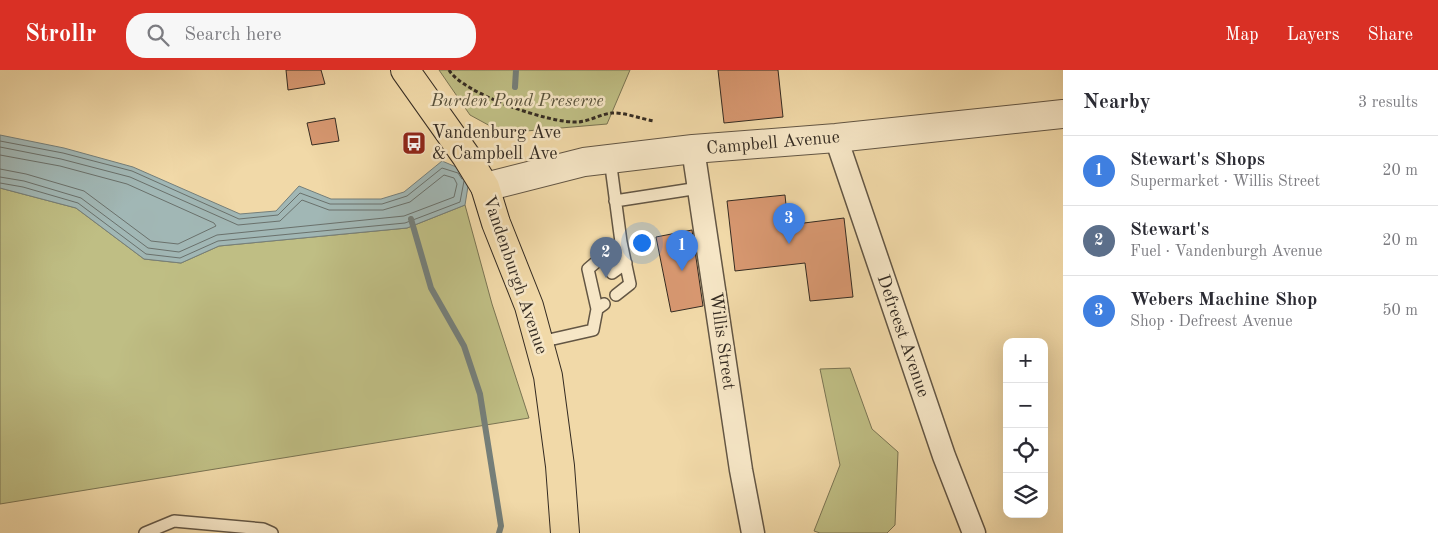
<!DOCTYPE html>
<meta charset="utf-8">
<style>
:root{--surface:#fff;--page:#f7f7f7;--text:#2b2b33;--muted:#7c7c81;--line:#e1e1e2;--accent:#d93025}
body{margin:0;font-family:"Old Standard TT",serif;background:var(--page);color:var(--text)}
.controls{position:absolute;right:15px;bottom:15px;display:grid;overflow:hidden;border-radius:10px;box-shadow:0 5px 20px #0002}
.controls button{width:45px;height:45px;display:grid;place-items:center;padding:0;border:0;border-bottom:1px solid var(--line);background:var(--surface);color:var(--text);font:25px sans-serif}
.you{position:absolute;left:641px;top:172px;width:18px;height:18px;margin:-12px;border:4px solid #fff;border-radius:50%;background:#1a73e8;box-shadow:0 0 0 8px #1a73e833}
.badge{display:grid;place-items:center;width:32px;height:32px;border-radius:50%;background:var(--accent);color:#fff;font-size:16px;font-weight:700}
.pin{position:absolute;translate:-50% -41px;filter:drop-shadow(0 1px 2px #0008)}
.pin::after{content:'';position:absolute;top:26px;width:18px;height:15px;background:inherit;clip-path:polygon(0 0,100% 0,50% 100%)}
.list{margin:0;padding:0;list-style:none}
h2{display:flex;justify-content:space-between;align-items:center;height:65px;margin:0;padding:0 20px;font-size:21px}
h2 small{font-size:16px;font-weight:400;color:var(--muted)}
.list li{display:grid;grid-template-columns:32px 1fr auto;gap:15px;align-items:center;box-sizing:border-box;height:70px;padding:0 20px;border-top:1px solid var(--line)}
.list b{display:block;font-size:19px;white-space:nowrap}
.list p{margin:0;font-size:16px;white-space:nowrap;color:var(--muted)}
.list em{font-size:16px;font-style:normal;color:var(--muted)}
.icon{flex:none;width:28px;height:28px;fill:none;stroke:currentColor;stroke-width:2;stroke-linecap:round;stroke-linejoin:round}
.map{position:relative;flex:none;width:1063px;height:463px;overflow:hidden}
header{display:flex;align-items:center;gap:30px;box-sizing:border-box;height:70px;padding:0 25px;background:var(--accent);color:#fff}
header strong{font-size:24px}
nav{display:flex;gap:28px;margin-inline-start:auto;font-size:18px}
.search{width:350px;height:45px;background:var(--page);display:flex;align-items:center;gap:12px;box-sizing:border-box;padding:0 18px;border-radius:20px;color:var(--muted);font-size:19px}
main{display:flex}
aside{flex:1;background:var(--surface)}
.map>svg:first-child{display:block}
.green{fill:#bfbe84;stroke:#7a7453}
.water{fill:#a1b7b5;stroke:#757f7a}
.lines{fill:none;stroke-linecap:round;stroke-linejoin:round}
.shore{stroke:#6a716c;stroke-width:1}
.stream{stroke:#757f7a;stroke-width:6}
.building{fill:#d89871;stroke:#342b22}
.service-casing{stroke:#635644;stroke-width:14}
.minor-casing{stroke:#635644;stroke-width:25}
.tertiary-casing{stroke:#635644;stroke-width:30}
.primary-casing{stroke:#342b22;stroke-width:30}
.path{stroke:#342b22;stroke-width:3;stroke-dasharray:4 2.5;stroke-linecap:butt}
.service{stroke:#f6e6c6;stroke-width:11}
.minor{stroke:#f6e6c6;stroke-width:22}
.tertiary{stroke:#f6e6c6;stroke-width:28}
.primary{stroke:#f1d9a8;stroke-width:28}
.labels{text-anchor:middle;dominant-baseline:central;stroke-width:5;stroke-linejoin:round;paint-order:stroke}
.park-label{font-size:18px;font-style:italic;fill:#57503a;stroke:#f6e6c6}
.poi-label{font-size:18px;fill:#342b22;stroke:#f6e6c6;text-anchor:start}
.street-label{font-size:18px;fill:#342b22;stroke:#f6e6c6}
</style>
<header>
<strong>Strollr</strong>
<div class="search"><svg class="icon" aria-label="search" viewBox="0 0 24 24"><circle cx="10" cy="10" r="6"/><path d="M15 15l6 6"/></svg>Search here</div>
<nav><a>Map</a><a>Layers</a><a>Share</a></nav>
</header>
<main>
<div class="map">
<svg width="1063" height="463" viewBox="0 0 1063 463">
<rect width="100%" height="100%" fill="#f1d9a8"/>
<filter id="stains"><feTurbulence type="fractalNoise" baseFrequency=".004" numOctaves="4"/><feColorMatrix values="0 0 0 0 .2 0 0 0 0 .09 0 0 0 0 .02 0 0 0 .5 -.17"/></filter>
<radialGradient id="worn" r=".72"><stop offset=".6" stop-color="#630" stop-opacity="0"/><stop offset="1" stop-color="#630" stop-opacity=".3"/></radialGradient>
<path class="green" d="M439,0H630L607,54L503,63L470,45Z
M0,118L76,138L144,189L181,193L219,176L407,158L465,135L492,234L529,348L0,434Z
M850,298L872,359L898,382L895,455L887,463H820L814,461L840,395L820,299Z"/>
<path class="water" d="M0,65L64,78L133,97L240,144L276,141L299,116L331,129H381L404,122L442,91L461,99L469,110L465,135L407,158L219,176L181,193L144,189L76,138L0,118Z"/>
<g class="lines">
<path class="shore" d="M0,71L63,83L132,101L239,149L278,145L300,123L330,134H382L407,126L442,98L458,103L462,109
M0,77L61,89L130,107L238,155L280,151L302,130L329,140H383L410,132L444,105L454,108L457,114L454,127L404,146L217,165L179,182L148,178L81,128L24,111L0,107
M0,85L60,96L127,114L214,153L216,156L178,174L151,171L84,121L26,104L0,99
M0,113L23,117L78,133L146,184L180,188L218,171L405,153L460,132L464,111"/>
<path class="stream" d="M515,17L516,0
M411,149L431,218L464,276L480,324L501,456L499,463"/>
</g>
<path class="building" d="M286,0H321L325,14L288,20Z
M718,0H778L783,47L724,53Z
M335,48L339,71L312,75L307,53Z
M785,125L788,155L844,148L853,227L810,231L805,193L735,201L727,131Z
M692,160L703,236L671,242L656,167Z"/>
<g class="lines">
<g class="service-casing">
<path id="service" d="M610,89L621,172
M615,131L699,118
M608,183L621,172L630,214L616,225
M595,193L588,199L597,239L604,234
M612,203L626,193
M540,272L593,260L597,239
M145,463L174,451L263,459L272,463"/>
</g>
<g class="minor-casing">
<path id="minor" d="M836,68L944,386L974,463
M693,79L741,400L753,463"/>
</g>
<g class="tertiary-casing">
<path id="tertiary" d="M485,117L584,92L693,79L836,68L1063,44"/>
</g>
<g class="primary-casing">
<path id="primary" d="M405,0L466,86L485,117L496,153L529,236L548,306L560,396L565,463"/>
</g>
<path class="path" d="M449,0C463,24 551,54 578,52C590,51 601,44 612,43C623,42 642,49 654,51"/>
<use href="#service" class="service"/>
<use href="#minor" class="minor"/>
<use href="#tertiary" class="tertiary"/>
<use href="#primary" class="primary"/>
</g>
<defs>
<g id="bus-square" transform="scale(1.25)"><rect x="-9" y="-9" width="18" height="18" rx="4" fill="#8f2418" stroke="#f6e6c6"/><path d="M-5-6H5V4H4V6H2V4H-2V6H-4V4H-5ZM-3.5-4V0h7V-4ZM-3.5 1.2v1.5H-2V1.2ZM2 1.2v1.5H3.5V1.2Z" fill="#fff"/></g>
</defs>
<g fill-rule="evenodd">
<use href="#bus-square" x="414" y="73"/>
</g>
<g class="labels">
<g class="park-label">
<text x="517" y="31">Burden Pond Preserve</text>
</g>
<g class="poi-label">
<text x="432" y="63">Vandenburg Ave<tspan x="432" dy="21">&amp; Campbell Ave</tspan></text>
</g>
<g class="street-label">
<text transform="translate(773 73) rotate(-5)">Campbell Avenue</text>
<text transform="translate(515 205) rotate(71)">Vandenburgh Avenue</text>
<text transform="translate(903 266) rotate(71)">Defreest Avenue</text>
<text transform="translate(722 271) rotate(82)">Willis Street</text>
</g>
</g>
<rect width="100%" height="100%" filter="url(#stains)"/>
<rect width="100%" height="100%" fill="url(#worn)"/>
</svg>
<div class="controls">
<button>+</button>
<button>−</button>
<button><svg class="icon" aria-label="locate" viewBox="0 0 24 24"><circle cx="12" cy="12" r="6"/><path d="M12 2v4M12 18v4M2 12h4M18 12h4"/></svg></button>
<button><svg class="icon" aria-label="layers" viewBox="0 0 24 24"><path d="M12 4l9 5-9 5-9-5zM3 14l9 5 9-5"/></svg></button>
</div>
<div class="you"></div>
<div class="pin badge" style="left:682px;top:201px;background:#3f7fe0">1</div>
<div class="pin badge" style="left:606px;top:208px;background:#5c6f8a">2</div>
<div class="pin badge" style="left:789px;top:174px;background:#3f7fe0">3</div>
</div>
<aside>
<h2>Nearby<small>3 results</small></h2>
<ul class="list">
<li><span class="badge" style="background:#3f7fe0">1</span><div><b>Stewart's Shops</b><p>Supermarket · Willis Street</p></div><em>20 m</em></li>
<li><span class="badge" style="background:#5c6f8a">2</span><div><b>Stewart's</b><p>Fuel · Vandenburgh Avenue</p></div><em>20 m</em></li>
<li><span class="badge" style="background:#3f7fe0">3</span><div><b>Webers Machine Shop</b><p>Shop · Defreest Avenue</p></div><em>50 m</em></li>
</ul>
</aside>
</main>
